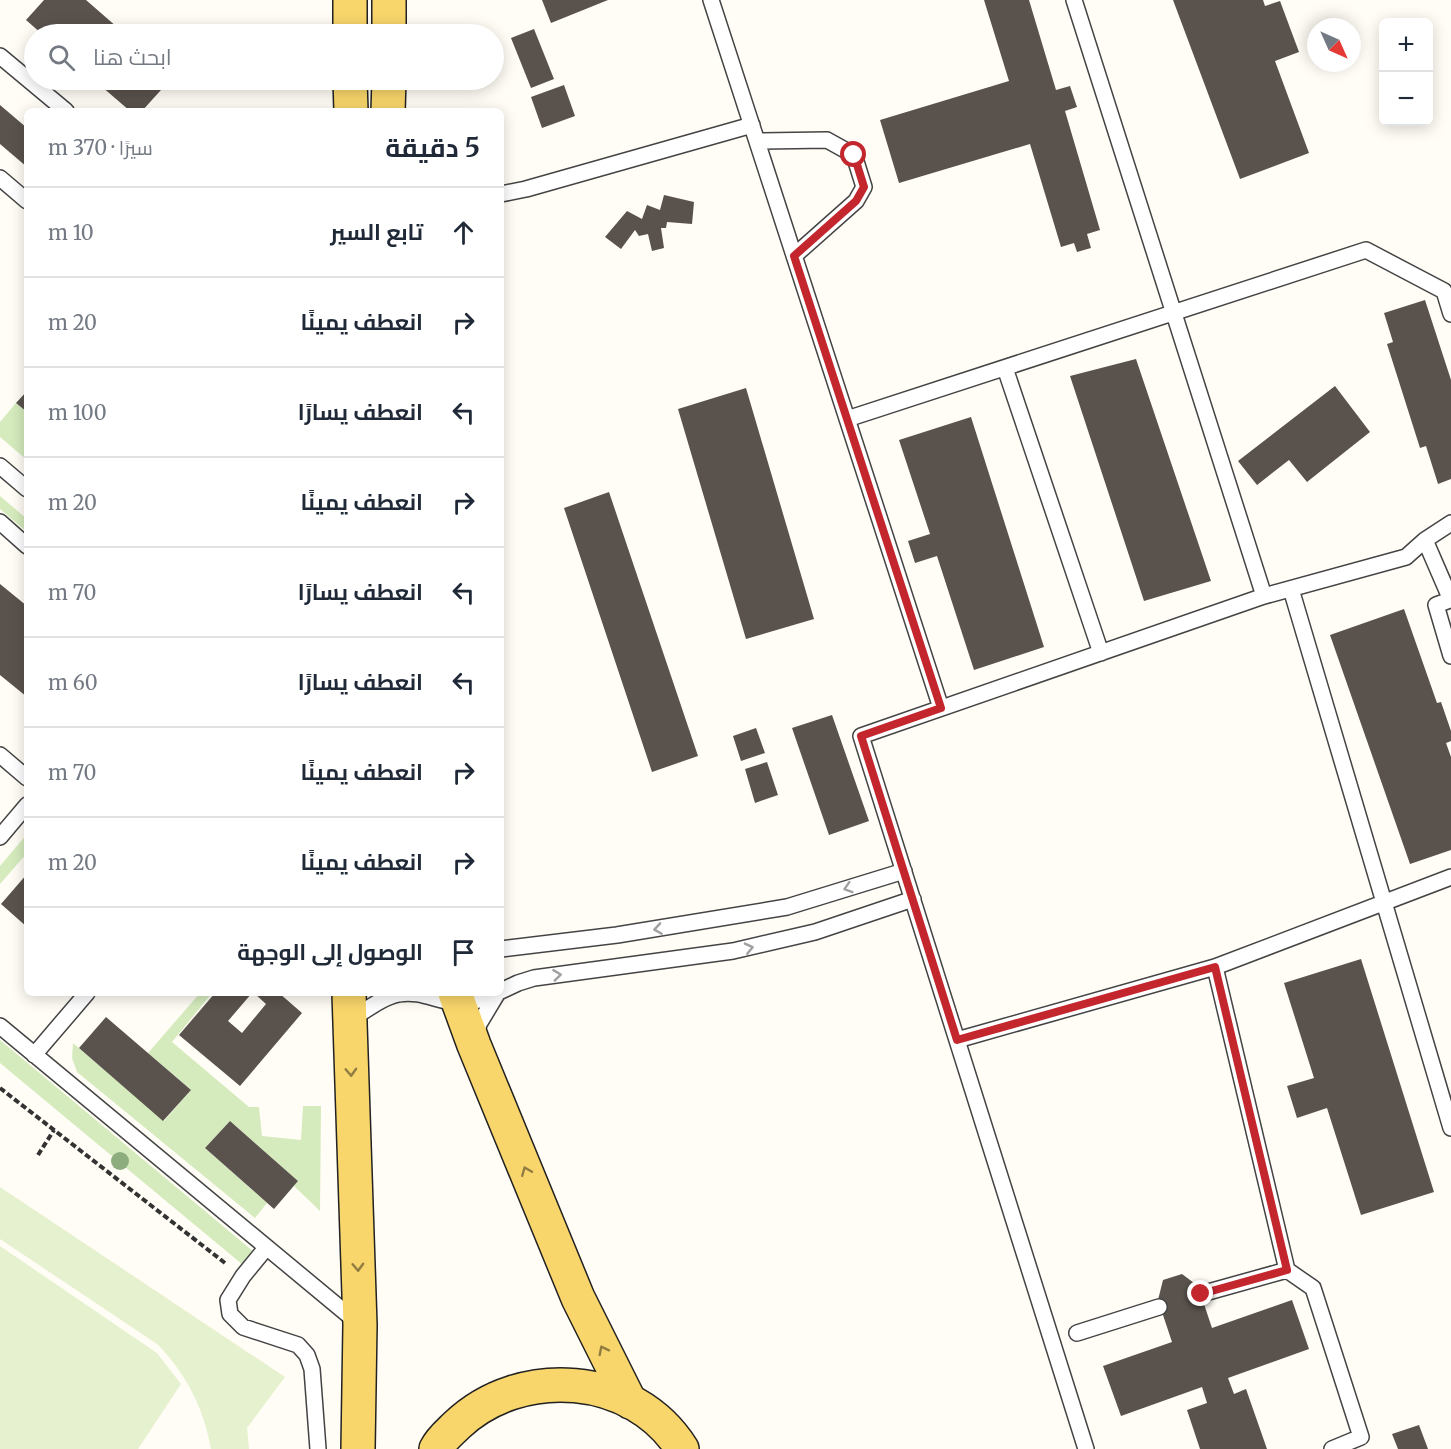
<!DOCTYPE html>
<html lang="ar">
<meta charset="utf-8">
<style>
:root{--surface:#fff;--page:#f6f6f7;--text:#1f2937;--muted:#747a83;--line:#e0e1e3}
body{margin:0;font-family:Merriweather,Cairo,serif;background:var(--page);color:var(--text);direction:rtl}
.controls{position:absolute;right:18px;top:18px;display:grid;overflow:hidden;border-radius:9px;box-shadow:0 3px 15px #0003}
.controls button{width:54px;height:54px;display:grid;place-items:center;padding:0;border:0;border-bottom:2px solid var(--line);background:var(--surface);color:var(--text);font:30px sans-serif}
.compass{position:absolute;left:1307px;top:18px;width:54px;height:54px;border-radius:50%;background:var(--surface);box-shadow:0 3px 15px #0003;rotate:135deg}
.stop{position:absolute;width:18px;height:18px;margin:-14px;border:4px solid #c4262e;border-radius:50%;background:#fff}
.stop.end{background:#c4262e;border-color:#fff;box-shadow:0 2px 6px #0008}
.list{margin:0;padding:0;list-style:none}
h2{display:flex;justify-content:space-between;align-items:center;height:78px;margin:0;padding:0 24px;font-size:26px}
h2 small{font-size:20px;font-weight:400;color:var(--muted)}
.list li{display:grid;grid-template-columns:39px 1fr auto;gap:18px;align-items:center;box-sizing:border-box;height:90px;padding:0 24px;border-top:2px solid var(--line)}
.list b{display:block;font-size:22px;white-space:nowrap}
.list em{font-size:20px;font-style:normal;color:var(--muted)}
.icon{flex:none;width:33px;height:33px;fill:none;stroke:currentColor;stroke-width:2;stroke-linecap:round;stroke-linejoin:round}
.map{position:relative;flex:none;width:1451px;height:1449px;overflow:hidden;direction:ltr}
.search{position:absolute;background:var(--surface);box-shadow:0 3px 15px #0003;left:24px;top:24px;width:480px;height:66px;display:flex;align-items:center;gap:15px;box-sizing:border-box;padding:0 21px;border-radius:33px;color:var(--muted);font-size:22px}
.panel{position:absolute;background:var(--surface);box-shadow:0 3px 15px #0003;left:24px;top:108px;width:480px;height:888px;border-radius:9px;direction:rtl}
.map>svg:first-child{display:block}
.green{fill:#d5ebbd}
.pitch{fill:#e6f2cf}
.building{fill:#5a524d}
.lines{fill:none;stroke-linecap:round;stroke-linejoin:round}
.service-casing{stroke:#444;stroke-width:18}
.primary-casing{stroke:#222;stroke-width:36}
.path{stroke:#333;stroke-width:4;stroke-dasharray:6 3;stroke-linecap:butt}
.service{stroke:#fff;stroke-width:15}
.primary{stroke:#f9d66b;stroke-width:33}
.tree{fill:#8dad7f}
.oneway{stroke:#a0a0a0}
.oneway2{stroke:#917d42}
.route{stroke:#c4262e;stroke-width:8}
</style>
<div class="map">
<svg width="1451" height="1449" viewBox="0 0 1451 1449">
<rect width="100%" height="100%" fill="#fffdf5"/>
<path class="green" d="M16,403L27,412V460L0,437V422Z
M0,496L27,519V532L0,509Z
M27,834V853L0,884V866Z
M200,993H212L172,1042L249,1107H259L262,1136L301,1140L303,1106H321L320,1211L294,1186L298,1181L230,1121L205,1148L267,1203L255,1218L77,1072L72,1058L73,1043L164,1121L191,1090L148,1053Z
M0,1040L254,1252L243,1265L0,1063Z"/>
<path class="pitch" d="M0,1187L285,1377L247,1428L249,1449H211C204,1409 186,1373 157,1344L0,1239Z
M0,1246L157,1353L181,1384L138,1449H0Z"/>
<path class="building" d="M44,0H86L125,34H42L26,20Z
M542,0H608L551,23Z
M984,0H1029L1056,90L1070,86L1077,107L1065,111L1100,230L1087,234L1091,248L1077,252L1074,243L1061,247L1030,144L899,183L880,120L1009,81Z
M1173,0H1263L1265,6L1280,1L1299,52L1275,61L1309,153L1240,179Z
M534,29L554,79L531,88L511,38Z
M94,80H170L142,111H130Z
M564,85L575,116L542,128L531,97Z
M0,105L27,128V167L0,144Z
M664,195L694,202L692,224L667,222L666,228H661L664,248L652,251L648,234L639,236L635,230L621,249L605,237L627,211L642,219L647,205L660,210Z
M1425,300L1451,380V479L1438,484L1426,446L1420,448L1387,344L1393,342L1384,313Z
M1136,359L1211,581L1144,601L1070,376Z
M1335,386L1370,432L1307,482L1289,460L1257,485L1238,461Z
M746,388L814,619L746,639L678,409Z
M27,391V412L16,403Z
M971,417L1044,647L974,670L937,556L915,563L908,541L930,534L899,440Z
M609,492L698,756L652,772L564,508Z
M0,584L27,606V697L0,675Z
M1404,609L1437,703L1441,702L1451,731V741L1446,743L1451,757V850L1410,864L1330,635Z
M832,715L869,821L829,835L792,728Z
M756,728L765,753L741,761L733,736Z
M767,762L778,795L755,803L745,769Z
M27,874V927L1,904Z
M1361,959L1434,1192L1361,1215L1327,1108L1297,1118L1287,1086L1314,1078L1284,983Z
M215,993H252L228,1021L242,1033L266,1004L254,993H279L302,1013L240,1086L179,1035Z
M106,1017L191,1090L163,1121L79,1048Z
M230,1121L298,1181L274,1209L205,1148Z
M1182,1274L1198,1286L1212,1328L1292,1300L1309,1349L1228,1378L1234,1394L1246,1389L1267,1449H1200L1187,1410L1207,1403L1202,1387L1121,1416L1103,1366L1172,1342L1158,1300L1163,1280Z
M1419,1425L1428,1449H1398L1392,1434Z"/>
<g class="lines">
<g class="service-casing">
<path id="service" d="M711,0L941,708
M1074,0L1264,596
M0,56L66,111
M757,141L827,140L854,155L864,187L856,201L794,256
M0,178L27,201
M501,194L526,189L752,125
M1005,368L1101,653
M847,419L1366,250L1444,291L1451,314
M0,466L27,489
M0,522L27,546
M1425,540L1451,600
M1291,589L1451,1128
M1450,600L1436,605L1451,656
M0,755L27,778
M0,837L27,805
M501,949L617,935L787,907L904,871
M501,991L518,983L534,978L733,951L815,932L913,899
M349,1021C365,1011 380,998 399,994C421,990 438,1002 459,1003C472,1003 484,999 496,994
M0,1026L358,1323
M476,1036L479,1024L497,994
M957,1040L1215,967
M34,1055L87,993
M266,1248L243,1276L228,1300L230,1314L243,1327L298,1345L307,1355L312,1369L318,1449
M1201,1294L1287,1270
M1077,1333L1159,1307
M1086,1449L861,736L1264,596L1406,557L1425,540L1451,523
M1332,1449L1361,1437L1313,1288L1287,1270L1215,967L1451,877"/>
</g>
<g class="primary-casing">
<path id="primary" d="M350,0V34
M389,34V0
M350,80L351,111
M388,111L389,80
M349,993L360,1325L358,1449
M455,993L474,1045L578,1298L630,1402
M436,1449C441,1439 449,1433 457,1425C520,1365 634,1372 682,1449"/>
</g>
<path class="path" d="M0,1088L225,1263
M38,1155L54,1130"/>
<use href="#service" class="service"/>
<use href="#primary" class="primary"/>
</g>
<circle class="tree" cx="120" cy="1161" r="9"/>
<defs><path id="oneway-chevron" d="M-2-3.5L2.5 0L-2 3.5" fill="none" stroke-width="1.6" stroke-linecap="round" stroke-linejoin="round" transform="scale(1.5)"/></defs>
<g class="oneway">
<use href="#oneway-chevron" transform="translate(848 888) rotate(163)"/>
<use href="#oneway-chevron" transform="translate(658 929) rotate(171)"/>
<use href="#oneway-chevron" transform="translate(749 948) rotate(-13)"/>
<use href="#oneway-chevron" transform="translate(557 975) rotate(-7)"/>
</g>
<g class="oneway2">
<use href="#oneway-chevron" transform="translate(351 1072) rotate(88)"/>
<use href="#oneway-chevron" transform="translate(526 1171) rotate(-112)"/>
<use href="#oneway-chevron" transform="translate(358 1267) rotate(88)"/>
<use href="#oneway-chevron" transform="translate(603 1350) rotate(-117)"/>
</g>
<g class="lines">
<path class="route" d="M854,155L864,187L856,201L794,256L941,708L861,736L957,1040L1215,967L1287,1270L1201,1294"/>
</g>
</svg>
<div class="controls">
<button>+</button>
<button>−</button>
</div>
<svg class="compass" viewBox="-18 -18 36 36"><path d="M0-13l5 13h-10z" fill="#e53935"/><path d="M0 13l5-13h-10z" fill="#747a83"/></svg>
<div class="stop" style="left:854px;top:155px"></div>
<div class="stop end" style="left:1201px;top:1294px"></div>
<div class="search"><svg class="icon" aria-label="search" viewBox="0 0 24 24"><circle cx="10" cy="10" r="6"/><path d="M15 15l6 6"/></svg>ابحث هنا</div>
<section class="panel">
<h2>5 دقيقة<small>سيرًا · 370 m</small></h2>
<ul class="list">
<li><svg class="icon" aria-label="ahead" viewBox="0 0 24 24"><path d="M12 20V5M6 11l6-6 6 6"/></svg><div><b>تابع السير</b></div><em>10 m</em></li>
<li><svg class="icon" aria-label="right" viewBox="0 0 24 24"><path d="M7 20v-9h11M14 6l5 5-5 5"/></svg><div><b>انعطف يمينًا</b></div><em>20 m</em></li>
<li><svg class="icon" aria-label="left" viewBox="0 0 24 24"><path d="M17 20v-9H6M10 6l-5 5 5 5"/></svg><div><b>انعطف يسارًا</b></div><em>100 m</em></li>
<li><svg class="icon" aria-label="right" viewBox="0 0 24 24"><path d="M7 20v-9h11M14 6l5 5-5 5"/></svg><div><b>انعطف يمينًا</b></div><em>20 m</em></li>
<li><svg class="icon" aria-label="left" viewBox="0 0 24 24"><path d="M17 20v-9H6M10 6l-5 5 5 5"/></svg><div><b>انعطف يسارًا</b></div><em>70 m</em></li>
<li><svg class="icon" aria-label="left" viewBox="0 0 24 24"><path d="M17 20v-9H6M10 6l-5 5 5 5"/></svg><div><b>انعطف يسارًا</b></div><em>60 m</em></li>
<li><svg class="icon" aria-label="right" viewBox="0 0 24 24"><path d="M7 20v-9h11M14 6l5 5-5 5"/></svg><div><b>انعطف يمينًا</b></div><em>70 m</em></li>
<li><svg class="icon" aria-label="right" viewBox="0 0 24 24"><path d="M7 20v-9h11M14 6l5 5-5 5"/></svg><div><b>انعطف يمينًا</b></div><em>20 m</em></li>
<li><svg class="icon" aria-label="arrive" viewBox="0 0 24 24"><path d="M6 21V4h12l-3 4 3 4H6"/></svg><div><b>الوصول إلى الوجهة</b></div></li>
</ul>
</section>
</div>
